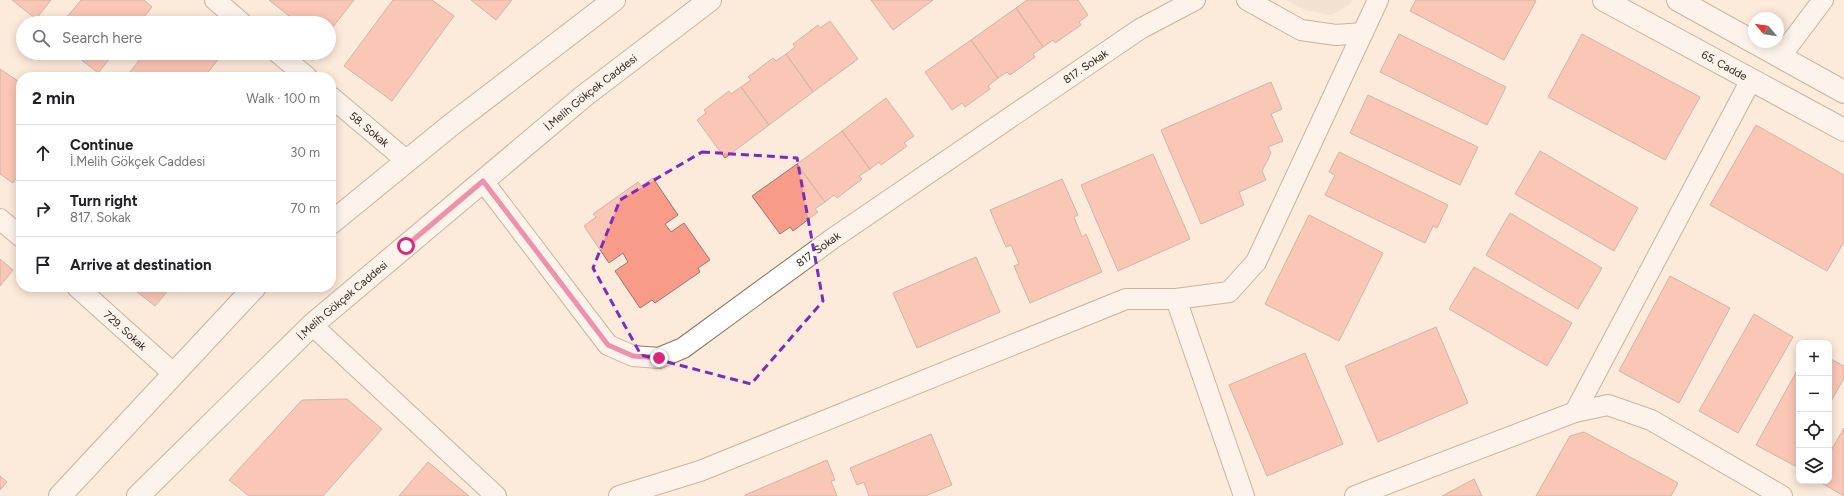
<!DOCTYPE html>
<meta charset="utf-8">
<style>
:root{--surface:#fff;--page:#f2f2f2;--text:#202124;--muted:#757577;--line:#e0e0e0}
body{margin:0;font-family:Figtree,sans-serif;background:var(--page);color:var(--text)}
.controls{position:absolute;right:12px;bottom:12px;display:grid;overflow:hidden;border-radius:8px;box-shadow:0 2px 10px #0003}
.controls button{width:36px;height:36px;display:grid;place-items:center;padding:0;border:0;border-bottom:1px solid var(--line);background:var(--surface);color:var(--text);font:20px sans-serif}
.compass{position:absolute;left:1748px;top:12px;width:36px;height:36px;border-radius:50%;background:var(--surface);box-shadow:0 2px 10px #0003;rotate:299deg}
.stop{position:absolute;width:12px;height:12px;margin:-9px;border:3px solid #db2777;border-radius:50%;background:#fff}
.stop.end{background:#db2777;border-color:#fff;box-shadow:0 1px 4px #0008}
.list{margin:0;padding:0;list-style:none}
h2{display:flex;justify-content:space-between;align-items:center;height:52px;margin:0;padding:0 16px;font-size:17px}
h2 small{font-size:13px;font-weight:400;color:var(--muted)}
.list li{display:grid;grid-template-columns:26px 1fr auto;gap:12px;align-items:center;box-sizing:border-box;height:56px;padding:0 16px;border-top:1px solid var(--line)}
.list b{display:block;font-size:15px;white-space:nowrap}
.list p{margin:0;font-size:13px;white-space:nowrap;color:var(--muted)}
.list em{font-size:13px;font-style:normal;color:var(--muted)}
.icon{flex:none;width:22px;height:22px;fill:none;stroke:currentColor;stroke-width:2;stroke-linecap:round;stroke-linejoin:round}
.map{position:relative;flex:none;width:1844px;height:496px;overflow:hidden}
.search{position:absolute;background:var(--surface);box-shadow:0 2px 10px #0003;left:16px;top:16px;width:320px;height:44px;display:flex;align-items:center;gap:10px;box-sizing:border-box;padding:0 14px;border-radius:22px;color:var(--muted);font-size:15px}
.panel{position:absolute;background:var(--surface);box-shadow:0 2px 10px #0003;left:16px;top:72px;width:320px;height:220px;border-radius:16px}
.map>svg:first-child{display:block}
.education{fill:#e9d9c8}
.building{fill:#f89c89;stroke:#9c766f}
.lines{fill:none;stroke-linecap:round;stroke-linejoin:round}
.minor-casing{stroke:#8d735a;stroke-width:22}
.secondary-casing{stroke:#8d735a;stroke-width:24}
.minor{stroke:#fff;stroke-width:20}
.secondary{stroke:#fff;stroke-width:22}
.route{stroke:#db2777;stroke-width:5}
.marked{fill:none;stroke:#7b2cbf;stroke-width:3;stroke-dasharray:8 5;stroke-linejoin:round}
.labels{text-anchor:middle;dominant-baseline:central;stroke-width:3;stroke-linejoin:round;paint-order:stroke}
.street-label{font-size:11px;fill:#281e14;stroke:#fceada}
</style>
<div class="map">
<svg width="1844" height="496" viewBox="0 0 1844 496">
<rect width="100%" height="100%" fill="#fceada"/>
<path class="education" d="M1286,0H1353L1348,6L1331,15L1305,10Z"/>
<path class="building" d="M12,0H51L36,19Z
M81,0H144L152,7L139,23H62Z
M269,0H354L329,32V23H298Z
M393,0H432L454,16L392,101L344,66Z
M471,0H512L496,20Z
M871,0H933L893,30Z
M1027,0H1078L1088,15L1079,22L1081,25L1055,43L1053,40L1043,47L1016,8Z
M1416,0H1534L1536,1L1504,60L1410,11Z
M1016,8L1043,47L1033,54L1035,57L1010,75L1007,72L998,78L971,40Z
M830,21L858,59L813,92L786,54L795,47L793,44L818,25L820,28Z
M1399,34L1506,87L1487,125L1380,72Z
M1582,34L1700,97L1665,160L1548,97Z
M971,40L998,78L988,86L990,89L965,107L962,103L952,110L925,72Z
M73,53H114L98,73Z
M145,53H217L221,56L204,77H126Z
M786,54L813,92L769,125L741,87L751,80L748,77L773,58L776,61Z
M0,69L21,83V170L13,183L0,174Z
M1271,82L1282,109L1271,114L1283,141L1268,147L1271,153L1262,171L1266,180L1239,192L1244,205L1201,224L1161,130Z
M741,87L769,125L725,158L697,120L706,113L704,110L729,91L731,94Z
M1368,95L1478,147L1460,185L1350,133Z
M886,98L914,136L904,143L907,146L881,165L879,162L870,169L842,131Z
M1756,125L1844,175V242L1827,271L1710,205Z
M842,131L870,169L859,176L862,179L837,198L834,195L825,202L797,164Z
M1540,151L1638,208L1614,251L1515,194Z
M1339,152L1448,205L1437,228L1433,226L1425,243L1325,195L1335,175L1329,172Z
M1153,154L1190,239L1118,271L1081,185Z
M797,164L825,202L815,209L818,212L793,231L790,227L780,234L752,196Z
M653,178L678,215L665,224L671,232L684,223L710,260L698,268L700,272L655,303L652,300L640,308L615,271L628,262L623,253L609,263L584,226L596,217L593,214L638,182L641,186Z
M1062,179L1078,215L1074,217L1082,237L1086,234L1102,272L1030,303L1014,266L1019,264L1011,245L1006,247L990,210Z
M1510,213L1602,268L1578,309L1486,255Z
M1309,215L1383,253L1339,341L1265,304Z
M976,257L1000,312L917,348L893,293Z
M0,259L13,270L0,286Z
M1474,267L1572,323L1547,366L1449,309Z
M1670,276L1730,308L1679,403L1619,371Z
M131,287H171L155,306Z
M1754,314L1793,337L1738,433L1699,411Z
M1436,327L1468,403L1378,442L1345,366Z
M1305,353L1343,444L1267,476L1229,385Z
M1829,358L1844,366V378L1829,405Z
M1799,367V460L1795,466L1756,445Z
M347,399L382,429L323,496H249L229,480L302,400Z
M1844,428V496L1818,481H1829V454Z
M1584,432L1678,483L1671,496H1536L1570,436Z
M931,434L952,485L925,496H869L864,482L857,485L850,468Z
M827,460L835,480L831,481L837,496H745V495Z
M428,462L469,496H399Z
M0,476L7,482L0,490Z
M1474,479L1482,496H1442Z"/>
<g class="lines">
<g class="minor-casing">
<g id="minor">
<path d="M215,0L242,23"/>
<path d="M1247,0L1301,30L1336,35L1363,33"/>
<path d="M278,53L307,77"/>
<path d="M1780,57L1823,0"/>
<path id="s1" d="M331,97L407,161"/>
<path id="s2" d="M483,181L608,345L633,356L659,358L683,348L832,239L1140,29L1195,0"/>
<path d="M0,219L21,237"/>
<path id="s3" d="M77,287L174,374"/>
<path d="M1176,299L1244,496"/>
<path d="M312,325L496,496"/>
<path d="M1575,412L1751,80"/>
<path d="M619,496L700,471L1126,299H1176L1229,292L1256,262L1378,0"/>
<path d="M1355,496L1575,412L1608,405L1651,420L1782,496"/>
</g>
</g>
<g class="secondary-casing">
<g id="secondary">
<path id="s4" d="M1604,0L1844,130"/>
<path d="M1678,0L1844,92"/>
<path d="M331,223L451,125L614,0"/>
<path d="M60,496L255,287"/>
<path id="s5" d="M138,496L312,325L584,96L710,0"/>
</g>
</g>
<use href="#minor" class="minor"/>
<use href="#secondary" class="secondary"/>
</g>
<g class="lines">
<path class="route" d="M406,246L483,181L608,345L633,356L659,358"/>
</g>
<path d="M0 0H1844V496H0ZM702,152L797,158L823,301L751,384L641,355L593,268L620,200Z" fill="#fceada" fill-opacity=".55" fill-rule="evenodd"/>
<path class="marked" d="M702,152L797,158L823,301L751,384L641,355L593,268L620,200Z"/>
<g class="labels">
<g class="street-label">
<text stroke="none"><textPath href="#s2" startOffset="777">817. Sokak</textPath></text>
<text stroke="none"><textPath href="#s4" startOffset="137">65. Cadde</textPath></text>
<text stroke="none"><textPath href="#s5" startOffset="607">İ.Melih Gökçek Caddesi</textPath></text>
<text stroke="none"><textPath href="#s1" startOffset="50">58. Sokak</textPath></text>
<text stroke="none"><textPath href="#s2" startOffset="453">817. Sokak</textPath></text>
<text stroke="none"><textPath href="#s5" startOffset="283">İ.Melih Gökçek Caddesi</textPath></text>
<text stroke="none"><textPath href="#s3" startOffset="65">729. Sokak</textPath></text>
</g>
</g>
</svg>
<div class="controls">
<button>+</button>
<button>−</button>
<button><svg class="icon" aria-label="locate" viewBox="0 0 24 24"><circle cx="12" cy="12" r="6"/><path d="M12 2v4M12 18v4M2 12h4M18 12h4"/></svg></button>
<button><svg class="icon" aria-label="layers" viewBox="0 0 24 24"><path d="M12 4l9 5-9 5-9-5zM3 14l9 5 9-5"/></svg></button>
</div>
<svg class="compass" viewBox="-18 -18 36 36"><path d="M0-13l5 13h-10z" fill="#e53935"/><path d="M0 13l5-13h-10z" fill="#757577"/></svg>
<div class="stop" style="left:406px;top:246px"></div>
<div class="stop end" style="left:659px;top:358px"></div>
<div class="search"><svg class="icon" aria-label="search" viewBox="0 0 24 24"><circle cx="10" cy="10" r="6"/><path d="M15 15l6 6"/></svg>Search here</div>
<section class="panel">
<h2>2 min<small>Walk · 100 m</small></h2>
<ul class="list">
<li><svg class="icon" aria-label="ahead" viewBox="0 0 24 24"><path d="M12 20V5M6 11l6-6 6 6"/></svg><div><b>Continue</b><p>İ.Melih Gökçek Caddesi</p></div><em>30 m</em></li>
<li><svg class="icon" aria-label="right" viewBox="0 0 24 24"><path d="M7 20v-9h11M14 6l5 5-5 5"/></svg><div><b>Turn right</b><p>817. Sokak</p></div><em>70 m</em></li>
<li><svg class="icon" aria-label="arrive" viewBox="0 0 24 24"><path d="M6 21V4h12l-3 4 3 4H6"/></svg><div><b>Arrive at destination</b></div></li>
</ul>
</section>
</div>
